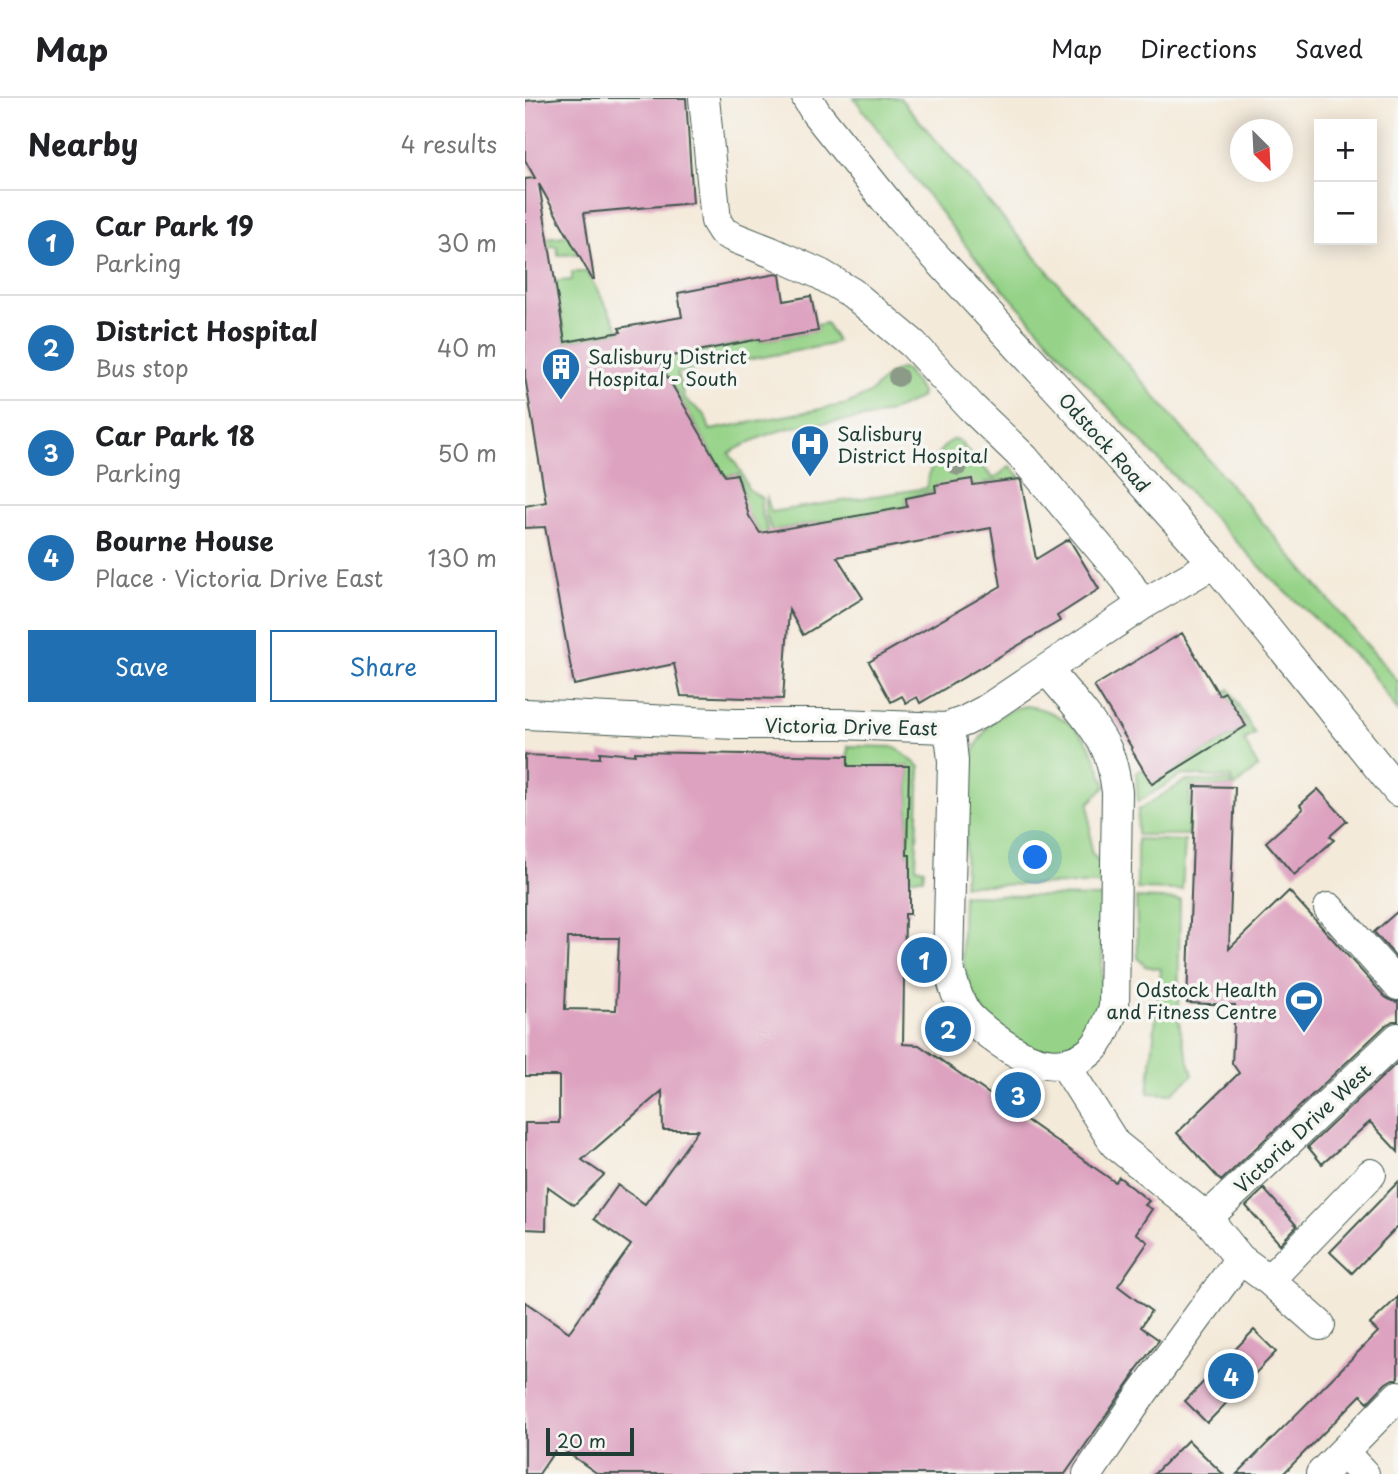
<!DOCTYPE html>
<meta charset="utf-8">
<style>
:root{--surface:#fff;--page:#f2f2f2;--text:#202124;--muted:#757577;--line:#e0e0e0;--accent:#1f6fb2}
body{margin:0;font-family:"Playpen Sans",sans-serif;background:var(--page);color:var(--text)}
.controls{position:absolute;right:21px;top:21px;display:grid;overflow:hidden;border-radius:0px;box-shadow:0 4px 18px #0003}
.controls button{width:63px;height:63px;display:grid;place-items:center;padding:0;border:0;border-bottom:2px solid var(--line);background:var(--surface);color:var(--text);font:35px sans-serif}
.compass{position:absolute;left:705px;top:21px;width:63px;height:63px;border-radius:50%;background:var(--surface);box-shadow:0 4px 18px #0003;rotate:156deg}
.scale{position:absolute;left:21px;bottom:18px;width:88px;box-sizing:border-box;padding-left:7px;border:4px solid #1f3d34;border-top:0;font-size:19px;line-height:24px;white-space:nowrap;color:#1f3d34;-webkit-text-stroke:5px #f6f6f2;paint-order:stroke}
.you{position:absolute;left:511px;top:760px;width:24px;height:24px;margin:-18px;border:5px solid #fff;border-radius:50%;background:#1a73e8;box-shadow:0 0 0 10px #1a73e833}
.badge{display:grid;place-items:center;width:46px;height:46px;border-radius:50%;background:var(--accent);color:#fff;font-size:23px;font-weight:700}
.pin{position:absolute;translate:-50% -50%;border:4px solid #fff;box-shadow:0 2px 7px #0006}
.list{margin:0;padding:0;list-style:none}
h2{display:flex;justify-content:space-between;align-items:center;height:91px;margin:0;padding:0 28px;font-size:30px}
h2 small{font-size:23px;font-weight:400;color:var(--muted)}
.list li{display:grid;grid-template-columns:46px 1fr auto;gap:21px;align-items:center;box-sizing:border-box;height:105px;padding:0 28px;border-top:2px solid var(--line)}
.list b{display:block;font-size:26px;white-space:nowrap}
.list p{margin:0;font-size:23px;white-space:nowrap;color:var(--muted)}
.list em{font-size:23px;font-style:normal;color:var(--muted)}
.actions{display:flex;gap:14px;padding:21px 28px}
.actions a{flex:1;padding:16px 0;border:2px solid var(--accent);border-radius:0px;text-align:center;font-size:24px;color:var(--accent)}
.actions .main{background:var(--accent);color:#fff}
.map{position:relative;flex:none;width:873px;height:1376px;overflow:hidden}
header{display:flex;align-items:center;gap:42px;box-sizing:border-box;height:98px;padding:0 35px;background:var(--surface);border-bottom:2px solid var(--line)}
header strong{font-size:33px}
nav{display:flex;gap:38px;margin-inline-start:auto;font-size:24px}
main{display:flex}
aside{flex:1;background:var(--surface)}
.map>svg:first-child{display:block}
.green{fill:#96d388;stroke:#5a885e;stroke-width:2}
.building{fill:#dda2c0;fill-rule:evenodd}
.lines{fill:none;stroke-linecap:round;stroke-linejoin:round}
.minor-casing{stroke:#3f574d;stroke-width:32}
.minor{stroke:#fff;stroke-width:30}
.tree{fill:#8c9b88}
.labels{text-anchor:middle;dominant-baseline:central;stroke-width:7;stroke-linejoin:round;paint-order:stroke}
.poi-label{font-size:19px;fill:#1f3d34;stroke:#f6f6f2;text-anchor:start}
.street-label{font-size:19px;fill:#1f3d34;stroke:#f6f6f2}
</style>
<header>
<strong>Map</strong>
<nav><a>Map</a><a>Directions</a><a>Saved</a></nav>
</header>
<main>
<aside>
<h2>Nearby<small>4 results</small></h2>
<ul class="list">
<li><span class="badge">1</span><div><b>Car Park 19</b><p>Parking</p></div><em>30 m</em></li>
<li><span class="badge">2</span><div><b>District Hospital</b><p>Bus stop</p></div><em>40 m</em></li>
<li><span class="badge">3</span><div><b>Car Park 18</b><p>Parking</p></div><em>50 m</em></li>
<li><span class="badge">4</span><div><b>Bourne House</b><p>Place · Victoria Drive East</p></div><em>130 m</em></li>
</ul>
<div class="actions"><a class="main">Save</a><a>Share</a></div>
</aside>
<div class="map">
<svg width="873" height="1376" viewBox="0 0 873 1376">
<rect width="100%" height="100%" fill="#f6f6f2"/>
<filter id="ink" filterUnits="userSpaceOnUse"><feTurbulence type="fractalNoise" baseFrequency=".0143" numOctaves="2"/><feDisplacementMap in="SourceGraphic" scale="14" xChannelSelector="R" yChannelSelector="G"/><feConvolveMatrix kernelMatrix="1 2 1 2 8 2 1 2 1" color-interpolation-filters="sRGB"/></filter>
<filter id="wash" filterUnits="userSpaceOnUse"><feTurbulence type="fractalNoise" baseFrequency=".00686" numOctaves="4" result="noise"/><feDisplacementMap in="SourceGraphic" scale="28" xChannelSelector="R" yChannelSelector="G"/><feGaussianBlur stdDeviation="1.57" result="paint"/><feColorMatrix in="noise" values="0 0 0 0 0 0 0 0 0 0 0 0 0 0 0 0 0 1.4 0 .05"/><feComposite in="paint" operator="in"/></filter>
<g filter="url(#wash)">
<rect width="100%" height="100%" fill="#f4eada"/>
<path class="green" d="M329,0H375L873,583V613L841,568L746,480L576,301L448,157Z
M51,137L53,156L33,157L32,148L0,151V142Z
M47,174H62L96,234L40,244L35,212L0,219V186L47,182Z
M301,225L312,243L303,247L152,275L160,301L180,317L185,332L322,306L345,295L363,277L375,271L380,272L390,284L396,295L395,299C357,325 312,321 269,329C245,334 225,343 204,355L216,374L223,391L237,400C233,414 241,422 243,435C244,438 242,444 242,447L213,401L219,398L213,376L200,378L132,261L235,241V243L292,233V227Z
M428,341L433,342L469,381L485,368L495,378V381L459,385L463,410L411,387V392L381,400L382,409L251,432L247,434C242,422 238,413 242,400L246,414L402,390C404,368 410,354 428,341Z
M704,591L730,636L719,642L733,669L710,689L706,680L657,677L613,704L611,675L618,671L627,686L721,629L700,594Z
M500,608C524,610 547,623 561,642C571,655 575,674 581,688L564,705L566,754L580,771V786L439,787L444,671C449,642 469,613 500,608Z
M323,648L370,649L395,669L391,769L399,771L398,780H385V758L382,757L384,668H349L320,782Z
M660,683H705L707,689L665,688L663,737H612L613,712Z
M612,741L660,743L657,792L612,791Z
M438,797L579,799L576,910C564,937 545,955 514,951C513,951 504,950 503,949C498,947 466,921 461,916C451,905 444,886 440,872C434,849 438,821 438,797Z
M611,800L655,802L653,917L656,936L668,977L646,996L623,995L636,871L620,868L613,860Z"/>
<g id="blocks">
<path class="building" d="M37,0H161L168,105L59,115L69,181H67L14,86L40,244L96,234L94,230L157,219L153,195L251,176L255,177L259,203L286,198L293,233L235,243V241L132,261L200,378L212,376L224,418L235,435L382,409L381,400L411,394L410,387L447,381L448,387L494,381L496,383L511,461L544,441L574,491L532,518L535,523L395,605L392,599L381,605L377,598L366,604L344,564L476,488L466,430L312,459L338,500L278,537L264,512L258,601L156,598L149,566L49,587L20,429L0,430V408L21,404L0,279V81L10,80L0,62V3Z
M657,535L694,597L700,594L721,628L627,686L606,651L607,650L569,588Z
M75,654L110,657V654L323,658V668H384L382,757H385V816H380L378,946L394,947L590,1084L594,1079L624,1103L620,1107L627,1111L611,1135L623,1144L593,1188L626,1213L616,1229L634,1242L609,1275L610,1276L540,1376H73L33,1348L14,1376H0V1204L44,1234L106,1147L69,1121L93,1087L120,1106L173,1032H138L137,993L57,1062L79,1077L49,1107L22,1088L21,1132L0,1131V1025H34V978H0V657L75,660ZM43,840H94L91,912L40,911Z
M670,688L710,689L704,851L764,793L860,899L867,903L873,904V923H868L861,927L696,1083L652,1035L714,975L707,965L710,907L662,905Z
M793,691L822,723L805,738L809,742L769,777L741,744L778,711L775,707Z
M873,813V861L849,834Z
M873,964V1054L845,1024L797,1066L783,1049Z
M873,1084V1128L827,1175L805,1154Z
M739,1091L772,1128L755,1146L721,1108Z
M873,1199V1281H868L861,1285L843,1304L836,1297L758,1376H712L853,1234L845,1226Z
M729,1232L751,1254L682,1325L660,1303Z
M663,1342L698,1376H629Z"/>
</g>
</g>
<g filter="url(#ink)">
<use href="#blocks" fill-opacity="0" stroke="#3f574d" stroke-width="2"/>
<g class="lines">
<g class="minor-casing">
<path id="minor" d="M179,0L191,123L198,134L208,139L246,154L295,176L327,195L388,246L446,309L499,360L601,481L617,507
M282,0L291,15L375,120L540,299L689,465L873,693
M0,616L210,626H315L421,630L440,623L461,612L617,507L689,465
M421,630L426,644L428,663L423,867C427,882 431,899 440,913C444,920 452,926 459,932C487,955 527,980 562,956C577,945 582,926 589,910L592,694C590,678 587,661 579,646C564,619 541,595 522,572
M804,810L873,887
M540,967L590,1046L682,1120L715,1161L744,1182L795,1227
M682,1120L873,940
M744,1182L846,1076
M818,1354L839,1376
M563,1376L616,1297L715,1161
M796,1376L873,1298"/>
</g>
<use href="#minor" class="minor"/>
</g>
<g class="tree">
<circle cx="373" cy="279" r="10"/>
<circle cx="433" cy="368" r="10"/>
</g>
</g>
<defs>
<g id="building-pin" transform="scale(2.0125)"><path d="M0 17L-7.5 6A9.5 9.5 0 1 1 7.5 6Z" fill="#1f6fb2" stroke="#f6f6f2"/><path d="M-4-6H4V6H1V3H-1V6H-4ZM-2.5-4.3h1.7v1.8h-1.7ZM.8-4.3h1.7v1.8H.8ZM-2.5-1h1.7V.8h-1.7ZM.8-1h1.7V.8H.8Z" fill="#fff"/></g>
<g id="hospital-pin" transform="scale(2.0125)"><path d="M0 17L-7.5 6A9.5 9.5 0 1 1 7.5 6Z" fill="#1f6fb2" stroke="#f6f6f2"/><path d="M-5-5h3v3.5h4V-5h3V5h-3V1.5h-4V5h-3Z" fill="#fff"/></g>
<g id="stadium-pin" transform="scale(2.0125)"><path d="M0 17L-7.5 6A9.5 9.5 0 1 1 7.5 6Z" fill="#1f6fb2" stroke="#f6f6f2"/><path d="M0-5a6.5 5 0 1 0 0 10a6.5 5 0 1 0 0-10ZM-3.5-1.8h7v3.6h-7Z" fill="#fff"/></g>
</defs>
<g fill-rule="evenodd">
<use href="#building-pin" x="36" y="269"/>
<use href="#hospital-pin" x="285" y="346"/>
<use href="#stadium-pin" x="779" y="902"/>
</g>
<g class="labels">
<g class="poi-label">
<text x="63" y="258">Salisbury District<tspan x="63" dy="22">Hospital - South</tspan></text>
<text x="312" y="335">Salisbury<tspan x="312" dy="22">District Hospital</tspan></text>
<text x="752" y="891" text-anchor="end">Odstock Health<tspan x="752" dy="22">and Fitness Centre</tspan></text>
</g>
<g class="street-label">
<text transform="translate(580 344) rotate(48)">Odstock Road</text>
<text transform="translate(326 628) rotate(1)">Victoria Drive East</text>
<text transform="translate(777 1030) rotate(-43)">Victoria Drive West</text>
</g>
</g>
</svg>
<div class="controls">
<button>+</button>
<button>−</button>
</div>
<svg class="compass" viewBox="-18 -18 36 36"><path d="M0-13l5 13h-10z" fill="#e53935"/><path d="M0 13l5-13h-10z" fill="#757577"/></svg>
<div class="scale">20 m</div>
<div class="you"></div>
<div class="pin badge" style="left:399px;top:862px">1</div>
<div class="pin badge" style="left:423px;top:931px">2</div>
<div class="pin badge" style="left:493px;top:997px">3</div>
<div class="pin badge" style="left:706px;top:1278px">4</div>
</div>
</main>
